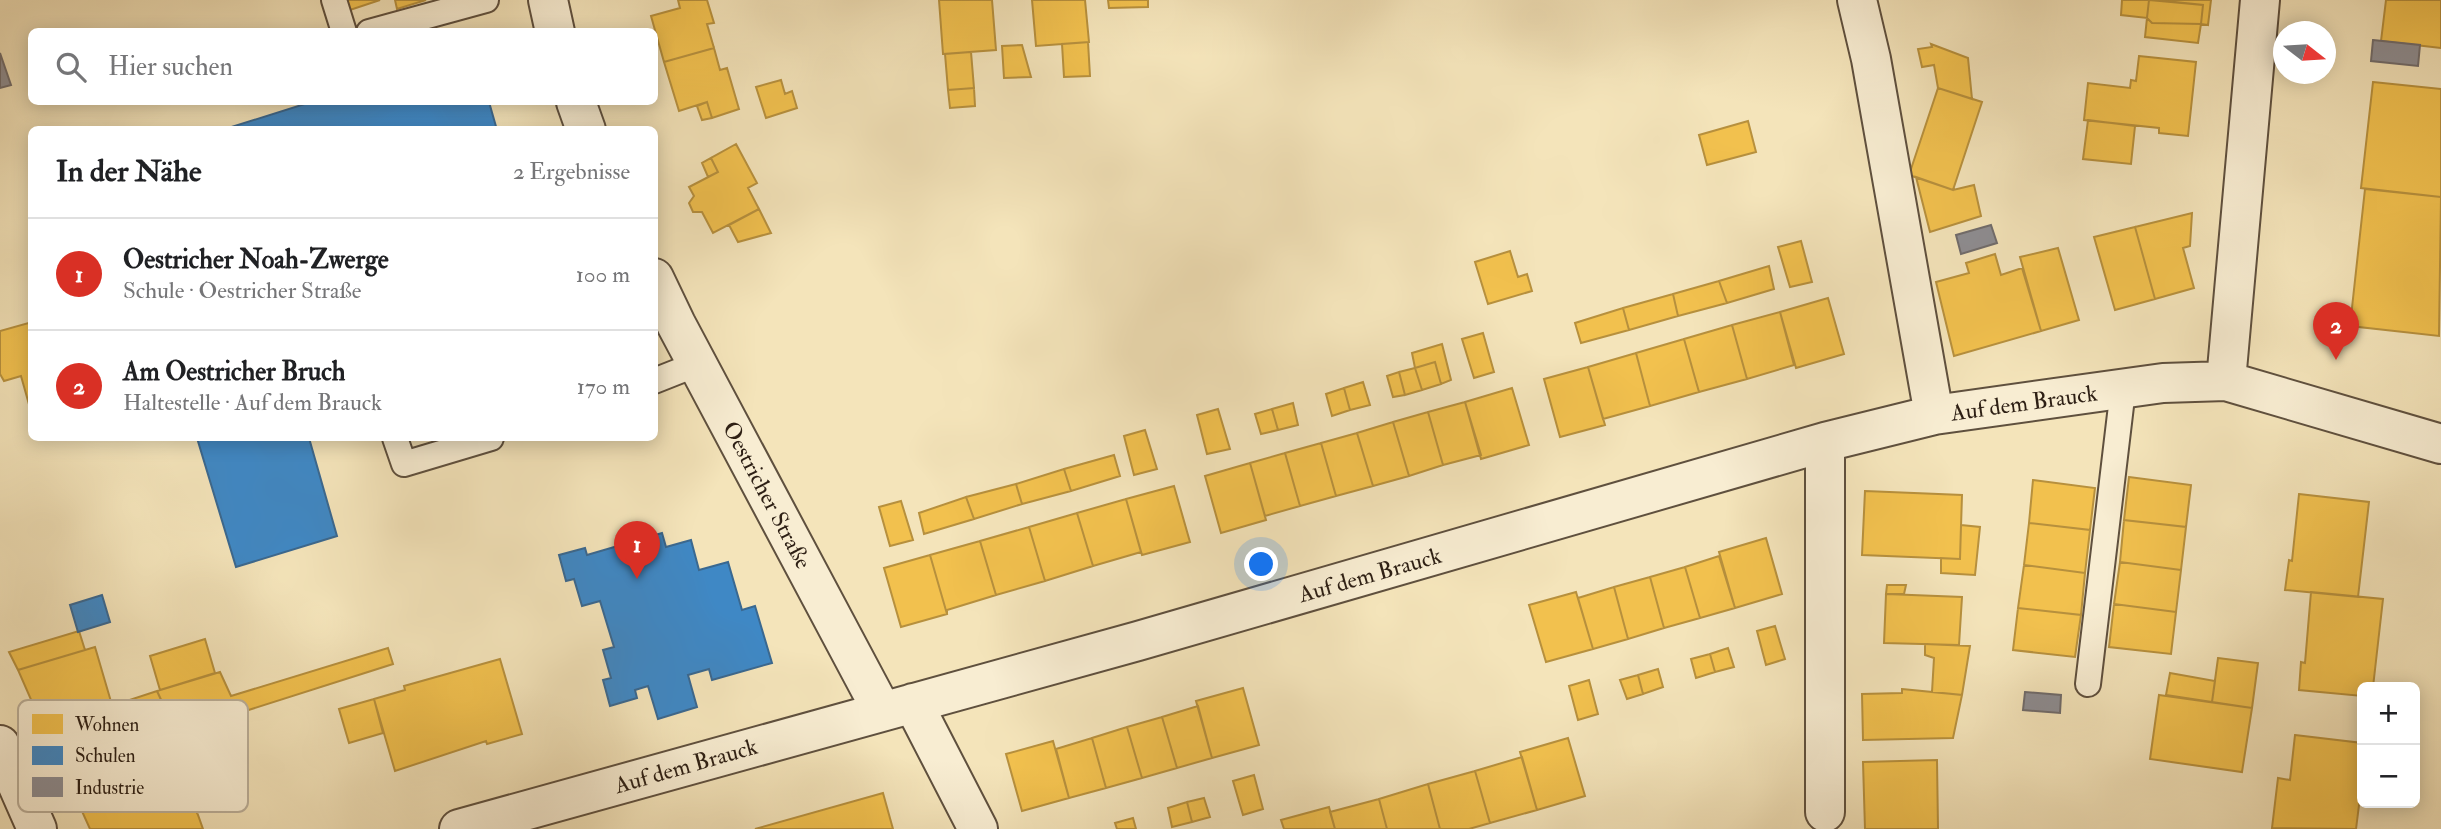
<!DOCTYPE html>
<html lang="de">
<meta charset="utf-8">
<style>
:root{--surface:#fff;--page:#f6f6f6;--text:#202124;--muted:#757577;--line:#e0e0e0;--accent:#d93025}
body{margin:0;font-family:"IM FELL Double Pica",serif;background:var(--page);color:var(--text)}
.controls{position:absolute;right:21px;bottom:21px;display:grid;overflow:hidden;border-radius:10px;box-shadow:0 4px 18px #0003}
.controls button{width:63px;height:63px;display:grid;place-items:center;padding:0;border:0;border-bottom:2px solid var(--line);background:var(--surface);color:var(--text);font:35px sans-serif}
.compass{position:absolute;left:2273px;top:21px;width:63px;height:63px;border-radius:50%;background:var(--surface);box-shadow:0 4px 18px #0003;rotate:107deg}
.you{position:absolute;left:1262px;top:565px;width:24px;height:24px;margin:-18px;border:5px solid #fff;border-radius:50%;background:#1a73e8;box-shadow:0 0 0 10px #1a73e833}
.badge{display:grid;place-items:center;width:46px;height:46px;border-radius:50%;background:var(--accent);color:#fff;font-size:23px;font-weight:700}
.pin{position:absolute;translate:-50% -58px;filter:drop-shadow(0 2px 4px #0008)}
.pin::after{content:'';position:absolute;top:37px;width:24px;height:21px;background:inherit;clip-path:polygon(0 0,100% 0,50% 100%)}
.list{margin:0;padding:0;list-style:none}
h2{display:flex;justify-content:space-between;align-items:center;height:91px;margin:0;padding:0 28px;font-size:30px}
h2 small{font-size:23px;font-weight:400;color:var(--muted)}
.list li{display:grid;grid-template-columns:46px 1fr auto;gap:21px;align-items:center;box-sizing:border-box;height:112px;padding:0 28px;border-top:2px solid var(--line)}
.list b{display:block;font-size:26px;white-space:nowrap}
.list p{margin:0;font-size:23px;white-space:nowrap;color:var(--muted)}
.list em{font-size:23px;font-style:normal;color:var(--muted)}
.icon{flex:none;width:38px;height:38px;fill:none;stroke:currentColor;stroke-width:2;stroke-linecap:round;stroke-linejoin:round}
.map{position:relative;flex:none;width:2441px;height:829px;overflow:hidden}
.search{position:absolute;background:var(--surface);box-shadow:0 4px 18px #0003;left:28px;top:28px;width:630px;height:77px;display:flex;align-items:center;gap:18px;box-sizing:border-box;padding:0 24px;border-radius:10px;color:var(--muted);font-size:26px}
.panel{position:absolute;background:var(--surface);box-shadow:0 4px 18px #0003;left:28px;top:126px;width:630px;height:315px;border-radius:10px}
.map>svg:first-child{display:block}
.homes{fill:#f2c14e;stroke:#b7903d;stroke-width:2}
.schools{fill:#3f88c5;stroke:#3a6890;stroke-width:2}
.industry{fill:#8d8d92;stroke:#706c6c;stroke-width:2}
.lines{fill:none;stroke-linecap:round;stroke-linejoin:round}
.lane-casing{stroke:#5f503e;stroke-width:28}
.street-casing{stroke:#5f503e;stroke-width:42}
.lane{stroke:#f8edd2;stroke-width:24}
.street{stroke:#f8edd2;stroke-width:38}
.labels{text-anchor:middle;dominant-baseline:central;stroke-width:7;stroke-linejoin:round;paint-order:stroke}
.street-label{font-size:23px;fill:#2d1f14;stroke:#f8edd2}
.key{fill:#f8edd2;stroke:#bbaf99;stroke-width:2}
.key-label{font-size:19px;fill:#2d1f14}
</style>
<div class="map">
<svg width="2441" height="829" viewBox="0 0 2441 829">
<rect width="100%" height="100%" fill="#f4e4ba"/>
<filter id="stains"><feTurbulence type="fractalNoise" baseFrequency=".00286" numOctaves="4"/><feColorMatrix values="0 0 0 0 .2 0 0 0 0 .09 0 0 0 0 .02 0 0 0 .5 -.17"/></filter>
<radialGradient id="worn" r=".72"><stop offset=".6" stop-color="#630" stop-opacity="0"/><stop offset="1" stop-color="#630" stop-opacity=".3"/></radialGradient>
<path class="homes" d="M347,0H380L350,10Z
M395,0H426L397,9Z
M678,0H707L714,23L707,24L714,48L664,62L651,16L680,8Z
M939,0H992L996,50L943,54Z
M1032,0H1085L1089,42L1036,46Z
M1108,0H1148V7L1109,8Z
M2122,0H2149L2147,18L2121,15Z
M2149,0L2203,5L2201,24L2152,23L2147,18Z
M2156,0H2211L2208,25L2201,24L2203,5Z
M2386,0H2441V48L2381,41Z
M2147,18L2152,23L2201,24L2198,43L2145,37Z
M1088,42L1090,76L1064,77L1062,44Z
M1931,44L1968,58L1972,99L1938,88L1934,65L1922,67L1918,49L1932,47Z
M1022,45L1031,77L1004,78L1002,46Z
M714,48L720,70L727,68L739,109L712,118L707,102L679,111L664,62Z
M971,52L974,88L948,90L945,54Z
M2139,56L2196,62L2188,136L2159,133V128L2084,120L2088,83L2130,88L2131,80L2136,81Z
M781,80L785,94L792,91L797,108L766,118L756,87Z
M2373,82L2441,89V197L2361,188Z
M974,88L975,106L950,108L948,90Z
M1938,88L1982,102L1953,190L1909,175Z
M707,102L712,118L702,120L697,106Z
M2088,120L2135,126L2131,164L2083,159Z
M1748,121L1756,152L1707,165L1699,135Z
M736,144L757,183L748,188L759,209L713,233L702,212H693L689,203L694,196L689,187L718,172L711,158Z
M711,158L718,172L708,177L702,163Z
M1916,177L1953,190L1974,185L1981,216L1930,232Z
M2365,189L2441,197L2439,336L2350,326Z
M759,209L771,233L738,242L729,225Z
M2192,213L2190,246L2183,248L2194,288L2155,299L2135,227Z
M2135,227L2155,299L2115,310L2094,237Z
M1801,241L1812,282L1790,287L1778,247Z
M2058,248L2079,320L2041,331L2020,257Z
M1510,251L1518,277L1527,274L1532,291L1488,304L1475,262Z
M1995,254L2001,275L2022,268L2041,331L1954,356L1936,282L1969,273L1966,263Z
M1769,266L1774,289L1727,303L1719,281Z
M1719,281L1727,303L1678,316L1673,294Z
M1673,294L1678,316L1629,330L1623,308Z
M1828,298L1844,354L1796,368L1780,312Z
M1623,308L1629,330L1581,343L1575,323Z
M1780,312L1794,365L1747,379L1732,325Z
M32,322V408H30L21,376L4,381L0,374V331Z
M1732,325L1747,379L1699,392L1684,339Z
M1483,333L1494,372L1474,378L1462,339Z
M1684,339L1699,392L1650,406L1636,353Z
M1442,344L1451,380L1441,384L1435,362L1415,368L1412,353Z
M1636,353L1650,406L1603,419L1588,367Z
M1435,362L1441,384L1422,390L1415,368Z
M1588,367L1605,425L1560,437L1544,379Z
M1415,368L1422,390L1405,395L1399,372Z
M1399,372L1405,395L1393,397L1387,376Z
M1363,382L1370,405L1350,410L1344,388Z
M1344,388L1350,410L1332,416L1326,394Z
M1512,388L1529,445L1481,459L1465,402Z
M1465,402L1481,455L1443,465L1428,412Z
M1293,403L1298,425L1278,430L1272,409Z
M1218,409L1230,449L1207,454L1197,415Z
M1272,409L1278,430L1261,434L1255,414Z
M1428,412L1443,465L1409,476L1393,422Z
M1393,422L1409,476L1373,486L1357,433Z
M1145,430L1157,469L1134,475L1124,436Z
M1357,433L1373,486L1336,496L1321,443Z
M1321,443L1336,496L1300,506L1285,453Z
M1285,453L1300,506L1265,516L1250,463Z
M1114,455L1120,476L1071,491L1064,469Z
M1250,463L1266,520L1221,533L1205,476Z
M1064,469L1071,491L1022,504L1016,484Z
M2129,477L2191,485L2186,527L2124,520Z
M2033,480L2095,488L2090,530L2029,523Z
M1016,484L1022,504L974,519L966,497Z
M1174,486L1190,542L1142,555L1126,499Z
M1865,491L1962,495L1960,559L1862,555Z
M2299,494L2369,502L2358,597L2285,590L2289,560L2292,561Z
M966,497L974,519L924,534L919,513Z
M1126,499L1141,552L1093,566L1077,513Z
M901,501L913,540L890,546L879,507Z
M1077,513L1093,566L1045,581L1029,527Z
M2124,520L2186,527L2181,570L2120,562Z
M2029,523L2090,530L2085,573L2024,565Z
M1961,525L1980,527L1975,575L1941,573V558L1960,559Z
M1029,527L1045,581L996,595L980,541Z
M1766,538L1782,594L1735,608L1719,552Z
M980,541L996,595L947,610V614L930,555Z
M930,555L947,614L901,627L884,568Z
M1719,556L1735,608L1700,618L1685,567Z
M2120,562L2181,570L2176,612L2114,604Z
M2024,565L2085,573L2081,615L2018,608Z
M1685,567L1700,618L1664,628L1650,577Z
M1650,577L1664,628L1628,639L1614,587Z
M1887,585H1906L1904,594H1886Z
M1614,587L1628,639L1593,649L1578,598Z
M1576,592L1593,649L1546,662L1529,605Z
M2311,592L2383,599L2373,687H2362V696L2299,690L2301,662L2305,663Z
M1886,594L1962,597L1959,645L1884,643Z
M2114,604L2176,612L2171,654L2109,647Z
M2018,608L2081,615L2075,657L2013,650Z
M1775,626L1785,659L1766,665L1757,631Z
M79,631L85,650L18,670L9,652Z
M205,639L215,673L160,690L150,656Z
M1925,644L1970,646L1962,695L1932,692L1934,658L1925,655Z
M95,647L112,705L43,727L18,670Z
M388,648L393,664L239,713L246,728L184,749L157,691L220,672L231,696Z
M1728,648L1734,667L1715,672L1710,654Z
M1710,654L1715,672L1696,678L1691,659Z
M2218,658L2258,663L2252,708L2212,702Z
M500,659L522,734L487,744L486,741L395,771L374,699L405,690L404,686Z
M1658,669L1663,687L1643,694L1638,675Z
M2170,673L2215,681L2212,702L2166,695Z
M1638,675L1643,694L1627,699L1620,680Z
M1589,680L1598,714L1578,720L1569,686Z
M1243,688L1259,745L1212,758L1196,701Z
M1902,689L1962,695L1953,738L1863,740L1862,694L1902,693Z
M157,691L175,731L158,738L149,716L130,722L118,721L111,706Z
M2159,695L2252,708L2242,772L2150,759Z
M374,699L383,733L349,743L339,709Z
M1198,706L1212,758L1177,768L1162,717Z
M1162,717L1177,768L1142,778L1127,727Z
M1127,727L1142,778L1106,788L1092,738Z
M2295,735L2362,743V781L2356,829L2272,828L2278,778L2290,780Z
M1092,738L1106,788L1069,798L1056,749Z
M1568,738L1585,796L1537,810L1520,752Z
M201,741L220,786L192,798L203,829H90L76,798Z
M1053,741L1069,798L1022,811L1006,754Z
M1522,757L1537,810L1490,823L1475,771Z
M1937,760L1938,829H1865L1863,762Z
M1475,771L1490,823L1469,829H1440L1428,784Z
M1254,775L1263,809L1243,815L1233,781Z
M1428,784L1440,829H1387L1379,799Z
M883,793L893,829H755Z
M199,795L205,810L197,813L192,798Z
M1204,798L1210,817L1192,822L1187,802Z
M1379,799L1387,829H1335L1330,812Z
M1187,802L1192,822L1172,827L1168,808Z
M1329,807L1335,829H1284L1281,820Z
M1133,818L1136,829H1117L1115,823Z"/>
<path class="schools" d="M311,102H489L497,130H222Z
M197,438H309L337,536L236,567Z
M662,533L666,547L691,540L699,570L728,562L742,610L755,606L772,663L712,680L709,669L688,675L697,707L658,719L648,686L635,690L637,698L610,706L603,680L611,678L603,650L614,647L600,601L582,606L574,579L566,581L559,555L585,548L587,555Z
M102,595L110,622L78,632L70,605Z"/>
<path class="industry" d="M2373,40L2420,45L2418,66L2371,61Z
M0,53L11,85L0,88Z
M1991,225L1997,243L1961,254L1956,235Z
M2025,692L2061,695L2060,713L2023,710Z"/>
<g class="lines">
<g class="lane-casing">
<path id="lane" d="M334,0L344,32
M369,32L486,0
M654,381L697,364
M395,438L404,464L491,438
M2088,684L2123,389"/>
</g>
<g class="street-casing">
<path id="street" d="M548,0L555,32
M1857,0L1871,59L1934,415
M576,102L586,130
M654,278L676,324L882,711
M2226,381L2260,0
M913,703L978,829
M0,745L37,829
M1825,812V442
M459,829L1138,641L1825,442L1934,415L2163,383L2226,381L2441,444"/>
</g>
<use href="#lane" class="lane"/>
<use href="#street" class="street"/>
</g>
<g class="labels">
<g class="street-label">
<text transform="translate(2024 403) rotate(-8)">Auf dem Brauck</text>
<text transform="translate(767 495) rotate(62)">Oestricher Straße</text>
<text transform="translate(1370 575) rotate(-16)">Auf dem Brauck</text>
<text transform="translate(686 766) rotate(-16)">Auf dem Brauck</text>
</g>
</g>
<rect x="18" y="700" width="230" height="112" rx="10" class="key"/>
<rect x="32" y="714" width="31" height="20" fill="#f2c14e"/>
<rect x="32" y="746" width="31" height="19" fill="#3f88c5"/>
<rect x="32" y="777" width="31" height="20" fill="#8d8d92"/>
<g class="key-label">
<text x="75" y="731">Wohnen</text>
<text x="75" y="762">Schulen</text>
<text x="75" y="794">Industrie</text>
</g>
<rect width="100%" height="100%" filter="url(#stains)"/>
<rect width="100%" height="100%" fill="url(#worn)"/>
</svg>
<div class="controls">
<button>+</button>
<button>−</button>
</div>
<svg class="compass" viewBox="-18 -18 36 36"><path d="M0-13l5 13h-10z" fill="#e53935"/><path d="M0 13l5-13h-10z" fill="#757577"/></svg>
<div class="you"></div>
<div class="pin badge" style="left:637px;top:579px">1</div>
<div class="pin badge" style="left:2336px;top:360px">2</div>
<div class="search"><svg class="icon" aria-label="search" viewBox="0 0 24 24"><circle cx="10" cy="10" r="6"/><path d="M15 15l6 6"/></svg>Hier suchen</div>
<section class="panel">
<h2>In der Nähe<small>2 Ergebnisse</small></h2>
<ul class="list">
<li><span class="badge">1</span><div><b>Oestricher Noah-Zwerge</b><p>Schule · Oestricher Straße</p></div><em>100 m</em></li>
<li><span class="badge">2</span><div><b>Am Oestricher Bruch</b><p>Haltestelle · Auf dem Brauck</p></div><em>170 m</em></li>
</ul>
</section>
</div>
